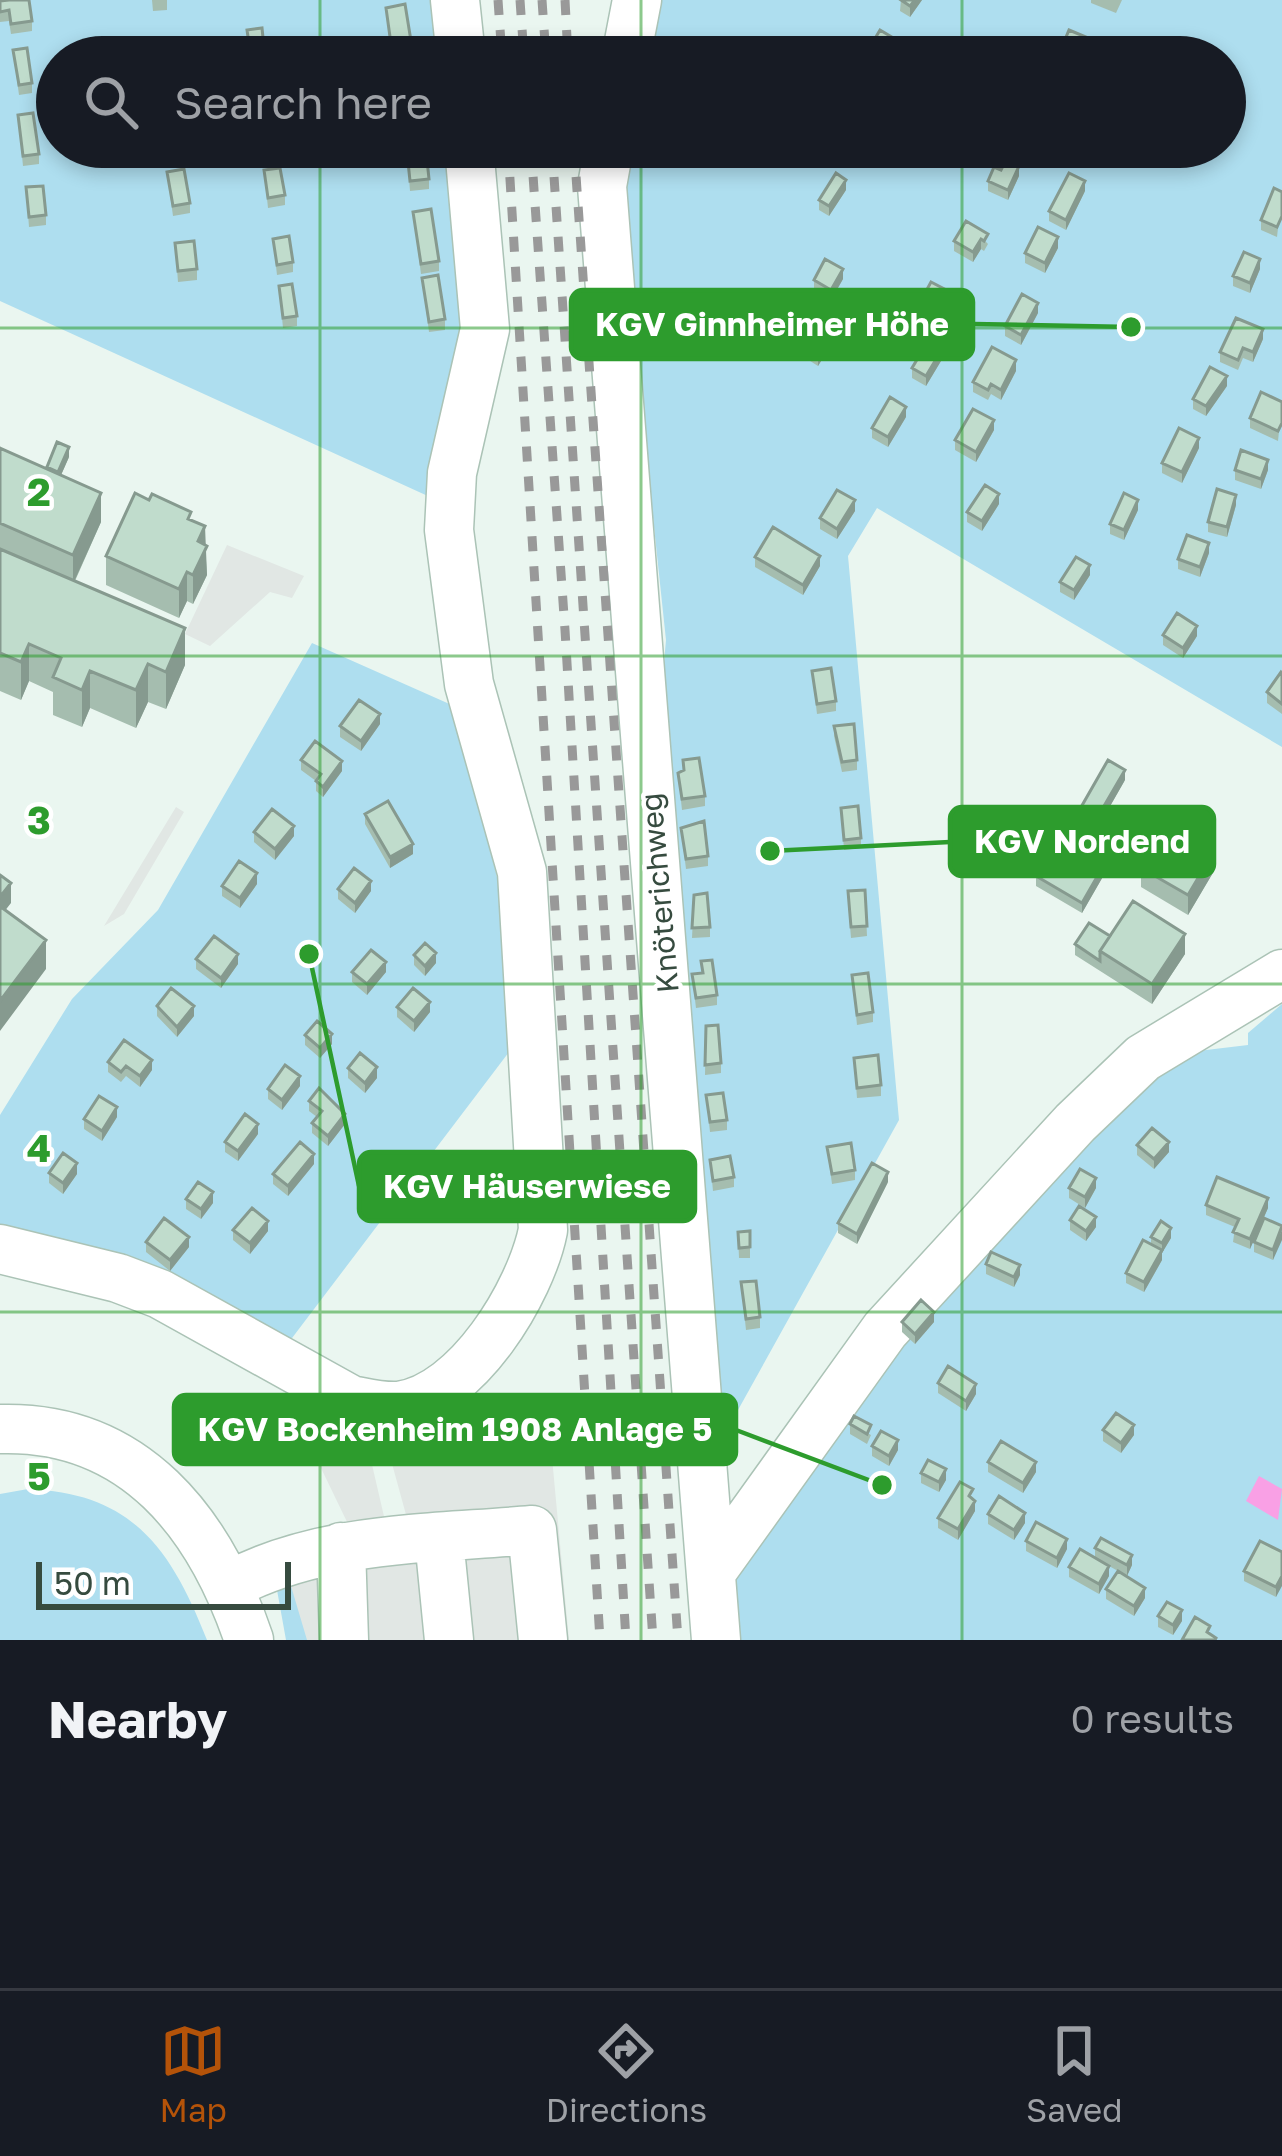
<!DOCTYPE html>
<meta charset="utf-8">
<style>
:root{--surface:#171b24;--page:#242831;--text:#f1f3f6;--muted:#9ea1a6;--line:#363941;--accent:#b45309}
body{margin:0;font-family:"Golos Text",sans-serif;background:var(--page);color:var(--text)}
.scale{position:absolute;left:36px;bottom:30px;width:255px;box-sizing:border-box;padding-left:12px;border:6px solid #364b3f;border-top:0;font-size:33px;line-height:42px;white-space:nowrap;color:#364b3f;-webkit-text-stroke:9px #fff;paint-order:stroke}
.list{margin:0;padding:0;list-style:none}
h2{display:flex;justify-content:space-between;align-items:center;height:156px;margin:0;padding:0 48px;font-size:51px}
h2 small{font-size:39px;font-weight:400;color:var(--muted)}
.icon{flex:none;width:66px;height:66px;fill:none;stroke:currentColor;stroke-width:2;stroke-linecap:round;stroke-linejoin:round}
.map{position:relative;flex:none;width:1282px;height:1640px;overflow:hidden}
.search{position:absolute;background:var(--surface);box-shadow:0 6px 18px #0003;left:36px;right:36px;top:36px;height:132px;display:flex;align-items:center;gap:30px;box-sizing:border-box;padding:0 42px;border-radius:66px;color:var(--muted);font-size:45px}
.sheet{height:348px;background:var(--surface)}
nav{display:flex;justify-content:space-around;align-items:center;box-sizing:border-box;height:168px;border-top:3px solid var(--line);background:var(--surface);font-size:33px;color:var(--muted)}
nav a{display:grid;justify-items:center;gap:6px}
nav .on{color:var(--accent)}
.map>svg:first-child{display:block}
.green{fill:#aedeef}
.parking{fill:#e1e7e4}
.water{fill:#f9a0e5}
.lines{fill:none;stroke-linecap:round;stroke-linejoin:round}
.minor-casing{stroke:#abc3b6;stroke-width:51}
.minor{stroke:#fff;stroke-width:48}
.rail{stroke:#999;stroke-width:9;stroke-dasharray:15 15;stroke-linecap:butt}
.wall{fill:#a5bdaf}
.shaded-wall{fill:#869a8f}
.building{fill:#c0dccc;stroke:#869a8f;stroke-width:3}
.grid{fill:none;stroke:#2d9c2d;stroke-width:3;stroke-opacity:0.55}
.labels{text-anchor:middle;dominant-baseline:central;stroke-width:9;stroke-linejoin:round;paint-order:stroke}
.street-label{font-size:30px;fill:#364b3f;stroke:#fff}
.grid-label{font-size:39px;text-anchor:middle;font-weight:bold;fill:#2d9c2d;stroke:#fff;stroke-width:9;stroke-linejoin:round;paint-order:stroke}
.leader{fill:none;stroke:#2d9c2d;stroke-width:4.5}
.callout-dot{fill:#2d9c2d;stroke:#fff;stroke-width:4.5}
.callout{fill:#2d9c2d;stroke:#2d9c2d;stroke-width:4.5}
.callout-label{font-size:33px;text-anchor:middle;font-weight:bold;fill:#fff}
</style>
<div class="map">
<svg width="1282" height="1640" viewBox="0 0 1282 1640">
<rect width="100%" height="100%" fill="#eaf6f0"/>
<path class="green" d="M0,0H447L454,57H57V147H465L478,324L430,497L0,301Z
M653,0H1282V747L877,508L848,556L899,1120L713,1455L657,740L666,640L619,196L628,147H1225V57H643Z
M312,643L454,706L499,885L509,1052L286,1346L0,1233V1115L72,999L158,910Z
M1282,1004V1640H734L725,1564L912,1309L1181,1053L1248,1045V1033Z
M28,1489C133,1493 171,1549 207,1640H0V1494Z
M289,1579L330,1640H286L277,1590Z"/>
<path class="parking" d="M227,545L304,576L292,598L270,592L210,646L185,634Z
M176,807L184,812L124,914L104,926Z
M550,1436L569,1640H307L291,1586L292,1534L349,1526L320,1466L370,1456L386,1525L408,1522L391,1460Z"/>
<path class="water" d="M1259,1476L1282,1489L1278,1520L1246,1501Z"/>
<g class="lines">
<g class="minor-casing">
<path id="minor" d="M455,0L461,57
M626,57L637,0
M609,147L602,186L716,1640
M0,1249L118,1278L160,1294L351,1400C367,1403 382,1407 398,1406C467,1398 531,1291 543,1230L522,872L469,684L449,530L452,473L485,329L469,147
M0,1429C135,1425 210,1524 249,1640
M439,1539L449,1640
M341,1547L344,1640
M712,1571L885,1330L1075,1123L1143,1058L1282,974
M230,1585C323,1536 430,1539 532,1530L543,1640"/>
</g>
<use href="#minor" class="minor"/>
<path class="rail" d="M498,0L502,57
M520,0L524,57
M542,0L546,57
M565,0L568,57
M508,147L600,1640
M531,147L565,630L626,1640
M552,147L653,1640
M574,147L678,1640"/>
</g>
<path class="wall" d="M152,0H167V10L153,11Z
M901,0H922L910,17L900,11Z
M1091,0H1122L1116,13L1091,3Z
M0,1L32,21V31L11,34L9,21L0,22Z
M386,8L411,41V51L391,54Z
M13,50L32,83V93L19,95Z
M18,115L39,154V164L23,166Z
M167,147H184V159L169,161Z
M1086,147H1106L1099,161L1086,154Z
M407,152L429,179V189L410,191Z
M264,170L285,195V205L268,208Z
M167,172L190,203V213L173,216Z
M1019,176L1008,200L988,191V181Z
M26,187L46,215V225L29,227Z
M846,190L829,216L819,210V200Z
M1085,191L1066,230L1049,221V211Z
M1282,192L1277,237L1261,230V220Z
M413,212L439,261V271L421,274Z
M966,221L988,244L984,251L981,249L973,262L954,251V241Z
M273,239L293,262V272L277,275Z
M175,243L197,269V280L178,282Z
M1058,248L1045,273L1025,263V253Z
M1260,269L1250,293L1233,286V276Z
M422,278L445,319V330L429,332Z
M843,279L831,300L814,290V280Z
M279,286L297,316V326L283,328Z
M952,303L941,325L919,314V304Z
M1038,313L1021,345L1005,336V326Z
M782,333L829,348L818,366L782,343Z
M1263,339L1253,362L1243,358L1238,370L1220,362V352Z
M944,356L926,386L912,378V368Z
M1016,371L1001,400L991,394L988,400L973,392V382Z
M1227,386L1206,416L1193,409V399Z
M1282,402L1278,441L1250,428V418Z
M906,417L888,447L872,438V428Z
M994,430L976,462L955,450V440Z
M0,448L47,469L69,457L61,475L101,522L75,581L185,665L166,709L148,702L136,728L90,708L82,727L53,715V692L29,681L21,700L0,691Z
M1199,448L1182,483L1162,473V463Z
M1235,470H1268L1261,489L1235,480Z
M999,504L982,531L967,522V512Z
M1236,505L1227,537L1208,532V522Z
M1138,510L1124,540L1110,534V524Z
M855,511L837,539L820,529V518Z
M191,520L205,545L207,575L193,604L187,601L179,618L106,585V556Z
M1209,553L1200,577L1178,569V559Z
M755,557L820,566L803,595L755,567Z
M1090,575L1074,600L1060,592V582Z
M1163,635L1197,636L1183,658L1163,645Z
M812,671L836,701V711L817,714Z
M1282,673V714L1267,703V692Z
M380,724L361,751L340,737V726Z
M834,726L857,760V770L842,772L834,736Z
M301,760L342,771L323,797L316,791V781L301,770Z
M683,760L705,796V806L682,810L678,773L683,770Z
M1125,780L1097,829L1080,819V809Z
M841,808L861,838V848L844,850Z
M365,814L413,854L390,868L365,824Z
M681,828L708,856V866L686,869Z
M254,832L294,836L275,860L254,842Z
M1141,868L1214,871L1188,915L1141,887Z
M1105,873L1082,913L1036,886V876Z
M257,884L240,908L222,896V886Z
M338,889L371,891L355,913L338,899Z
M865,890L867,936L851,938L848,901Z
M694,895L710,927V937L692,938Z
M1110,936L1185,954L1152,1004L1075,955V944Z
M414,955L436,963L425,976L414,965Z
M196,959L238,964L221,988L196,969Z
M701,961L717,995V1005L696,1008L692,974L702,973Z
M352,972H386L367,995L352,982Z
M852,975L873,1012V1022L857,1025Z
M157,1006L194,1016L177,1037L157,1016Z
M397,1007L430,1012L414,1032L397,1017Z
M706,1026L721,1063V1073L705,1075Z
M305,1035L332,1044L320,1058L305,1045Z
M854,1058L881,1085V1096L857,1098Z
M108,1062L152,1070L140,1087L126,1076L121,1082L108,1072Z
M348,1068L377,1078L365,1093L348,1078Z
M300,1086L282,1110L268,1099V1089Z
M706,1095L727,1120V1130L710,1132Z
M309,1101L345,1124L328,1146L312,1133V1123L317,1117L309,1111Z
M117,1117L102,1141L84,1129V1119Z
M258,1134L238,1161L225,1152V1142Z
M1137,1145L1169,1152L1154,1169L1137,1155Z
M827,1147L855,1170V1180L832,1184Z
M710,1160L734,1177V1187L713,1191Z
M314,1164L288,1196L273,1184V1174Z
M49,1173L77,1174L63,1194L49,1183Z
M888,1182L857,1244L838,1233V1223Z
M1069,1188H1096L1085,1208L1069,1198Z
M186,1199L213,1203L201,1219L186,1209Z
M1206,1205L1268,1208L1250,1249L1233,1242L1235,1227L1206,1215Z
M1070,1220L1096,1227L1086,1241L1070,1230Z
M1282,1226L1273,1260L1254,1252V1242Z
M233,1230L268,1231L250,1254L233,1240Z
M750,1231V1258H739L738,1232Z
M1151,1237L1171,1238L1162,1253V1260L1144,1292L1126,1283V1273L1151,1244Z
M146,1242L189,1247L170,1271L146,1252Z
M986,1264L1020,1275L1014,1287L986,1274Z
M741,1282L760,1317V1328L746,1330Z
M902,1322H934L915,1344L902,1332Z
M938,1383L976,1394L966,1411L938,1393Z
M850,1424L871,1435L867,1444L850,1434Z
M1103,1430L1134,1435L1121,1453L1103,1441Z
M872,1446L898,1450L889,1466L872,1456Z
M988,1462L1036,1472L1023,1493L988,1472Z
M921,1473L946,1480L939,1492L921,1483Z
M973,1499L975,1511L958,1540L938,1528V1518Z
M988,1514L1025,1523L1014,1540L988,1524Z
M1026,1541L1067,1549L1057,1568L1026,1551Z
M1095,1548L1132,1565L1127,1576L1109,1566V1576L1099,1594L1069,1577V1567L1095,1558Z
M1282,1552L1276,1597L1244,1581V1571Z
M1106,1589L1145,1598L1134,1616L1106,1599Z
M1158,1616L1182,1621L1173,1635L1158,1627Z"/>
<path class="shaded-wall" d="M915,0H922L910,17V6Z
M1086,37V47L1081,57H1077Z
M895,39V49L889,57H882Z
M1019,166V176L1008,200V190Z
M846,180V190L829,216V206Z
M1085,181V191L1066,230V220Z
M1058,237V248L1045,273V263Z
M981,239V249L973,262V252Z
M1260,259V269L1250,293V283Z
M843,269V279L831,300V290Z
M952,293V303L941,325V315Z
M1038,303V313L1021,345V335Z
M1263,329V339L1253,362V352Z
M829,338V348L818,366V356Z
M944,346V356L926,386V376Z
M1016,360V371L1001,400V390Z
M1227,376V386L1206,416V406Z
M906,407V417L888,447V437Z
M994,420V430L976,462V452Z
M1199,438V448L1182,483V472Z
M69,447V457L58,482V472Z
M1268,460V470L1261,489V479Z
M101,493V522L73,584V555Z
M999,494V504L982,531V521Z
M1236,495V505L1227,537V527Z
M855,500V511L837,539V529Z
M1138,500V510L1124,540V530Z
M205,526L207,575L193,604V575L198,541Z
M1209,543V553L1200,577V567Z
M820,556V566L803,595V585Z
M1090,565V575L1074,600V590Z
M187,572V601L179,618V589Z
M1197,626V636L1183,658V648Z
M185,628V665L166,709V672Z
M29,644V681L21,700V662Z
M148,664V702L136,728V690Z
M90,671V708L82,727V690Z
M380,714V724L361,751V741Z
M342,761V771L323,797V787Z
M1125,770V780L1097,829V818Z
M294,826V836L275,860V849Z
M413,844V854L390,868V857Z
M1214,851V871L1188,915V895Z
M1105,863V873L1082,913V903Z
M257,873V884L240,908V898Z
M371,881V891L355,913V903Z
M11,883V903L0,917V897Z
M1185,934V954L1152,1004V984Z
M46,940V969L0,1031V1001Z
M436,953V963L425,976V966Z
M238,954V964L221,988V978Z
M386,962V972L367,995V984Z
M430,1002V1012L414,1032V1021Z
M194,1006V1016L177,1037V1027Z
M332,1034V1044L320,1058V1048Z
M152,1060V1070L140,1087V1076Z
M377,1067V1078L365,1093V1083Z
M300,1076V1086L282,1110V1100Z
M117,1107V1117L102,1141V1131Z
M345,1114V1124L328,1146V1136Z
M258,1124V1134L238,1161V1151Z
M1169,1142V1152L1154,1169V1159Z
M314,1154V1164L288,1196V1186Z
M77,1163V1174L63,1194V1183Z
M888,1172V1182L857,1244V1234Z
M1096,1178V1188L1085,1208V1197Z
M213,1192V1203L201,1219V1209Z
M1268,1198V1208L1250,1249V1239Z
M1096,1217V1227L1086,1241V1231Z
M268,1221V1231L250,1254V1243Z
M1171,1228V1238L1162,1253V1243Z
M1282,1230V1240L1273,1260V1250Z
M189,1237V1247L170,1271V1260Z
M1162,1250V1260L1144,1292V1282Z
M1020,1265V1275L1014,1287V1277Z
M934,1312V1322L915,1344V1334Z
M976,1384V1394L966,1411V1401Z
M1134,1425V1435L1121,1453V1443Z
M898,1440V1450L889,1466V1456Z
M1036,1462V1472L1023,1493V1483Z
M946,1469V1480L939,1492V1482Z
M975,1501V1511L958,1540V1529Z
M1025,1513V1523L1014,1540V1530Z
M1067,1539V1549L1057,1568V1558Z
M1132,1555V1565L1127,1576V1565Z
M1109,1566V1576L1099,1594V1584Z
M1282,1576V1586L1276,1597V1587Z
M1145,1588V1598L1134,1616V1606Z
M1182,1610V1621L1173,1635V1625Z"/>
<path class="building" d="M9,0H29L32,21L11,24L9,10L0,12V1Z
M901,0H915L910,6Z
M405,4L411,41L391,44L386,8Z
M262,28L265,57H251L247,30Z
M880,30L895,39L882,57H864Z
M1069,30L1086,37L1077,57H1065L1059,54Z
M171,41L173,57H157L156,43Z
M27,48L32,83L19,85L13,50Z
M33,113L39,154L23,156L18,115Z
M169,147H184V149L169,151Z
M426,150L429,179L410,181L407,152Z
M1006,160L1019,166L1008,190L988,181L994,167L1001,170Z
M280,168L285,195L268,198L264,170Z
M184,169L190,203L173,206L167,172Z
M836,173L846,180L829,206L819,200Z
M1069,173L1085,181L1066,220L1049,211Z
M43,186L46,215L29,217L26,187Z
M1274,188L1282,192V216L1277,227L1261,220Z
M431,209L439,261L421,264L413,212Z
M966,221L988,234L984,241L981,239L973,252L954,241Z
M1038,227L1058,237L1045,263L1025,253Z
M289,236L293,262L277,265L273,239Z
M194,241L197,269L178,271L175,243Z
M1244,252L1260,259L1250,283L1233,276Z
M825,259L843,269L831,290L814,280Z
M438,275L445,319L429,322L422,278Z
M931,282L952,293L941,315L919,304Z
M292,284L297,316L283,318L279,286Z
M1022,294L1038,303L1021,335L1005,326Z
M1236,318L1263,329L1253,352L1243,348L1238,360L1220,352Z
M930,338L944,346L926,376L912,368Z
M992,347L1016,360L1001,390L991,384L988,390L973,382Z
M1210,367L1227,376L1206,406L1193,399Z
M1261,392L1282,402V423L1278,431L1250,418Z
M890,397L906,407L888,437L872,428Z
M973,409L994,420L976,452L955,440Z
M1179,428L1199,438L1182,472L1162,463Z
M57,442L69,447L58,472L47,467Z
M0,448L101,493L73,555L0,523Z
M1241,450L1268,460L1261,479L1235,470Z
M985,485L999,494L982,521L967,512Z
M1217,489L1236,495L1227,527L1208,522Z
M837,490L855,500L837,529L820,518Z
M135,493L149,500L152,494L191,512L188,519L205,526L198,541L207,546L193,575L187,572L179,589L106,556Z
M1124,493L1138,500L1124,530L1110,524Z
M773,527L820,556L803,585L755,557Z
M1187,535L1209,543L1200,567L1178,559Z
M0,549L185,628L166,672L148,664L136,690L90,671L82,690L53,677L61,658L29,644L21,662L0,653Z
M1076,557L1090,565L1074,590L1060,582Z
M1177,613L1197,626L1183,648L1163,635Z
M831,668L836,701L817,704L812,671Z
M1281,672L1282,673V704L1267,692Z
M359,700L380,714L361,741L340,726Z
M854,724L857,760L842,762L834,726Z
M315,741L342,761L323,787L316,781L321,774L301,760Z
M699,758L705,796L682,799L678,773L684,770L683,760Z
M1108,760L1125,770L1097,818L1080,809Z
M388,801L413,844L390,857L365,814Z
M858,806L861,838L844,840L841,808Z
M272,809L294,826L275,849L254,832Z
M704,821L708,856L686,859L681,828Z
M1167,824L1214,851L1188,895L1141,868Z
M1059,837L1105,863L1082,903L1036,876Z
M239,861L257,873L240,898L222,886Z
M354,868L371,881L355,903L338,889Z
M0,875L11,883L0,897Z
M865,890L867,926L851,927L848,891Z
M707,893L710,927L692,928L694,895Z
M1133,901L1185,934L1152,984L1100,951Z
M1,907L46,940L0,1001V909Z
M1089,923L1110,936L1100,951V961L1075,944Z
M214,936L238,954L221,978L196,959Z
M425,943L436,953L425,966L414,955Z
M371,950L386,962L367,984L352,972Z
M712,960L717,995L696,998L692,974L703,973L701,961Z
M868,973L873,1012L857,1015L852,975Z
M171,988L194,1006L177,1027L157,1006Z
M413,988L430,1002L414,1021L397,1007Z
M317,1021L332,1034L320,1048L305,1035Z
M718,1025L721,1063L705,1065L706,1026Z
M124,1040L152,1060L140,1076L126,1066L121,1072L108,1062Z
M360,1053L377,1067L365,1083L348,1068Z
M878,1055L881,1085L857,1088L854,1058Z
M285,1065L300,1076L282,1100L268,1089Z
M319,1088L345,1114L328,1136L312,1123L322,1111L309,1101Z
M723,1093L727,1120L710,1122L706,1095Z
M99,1096L117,1107L102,1131L84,1119Z
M245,1114L258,1124L238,1151L225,1142Z
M1152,1128L1169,1142L1154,1159L1137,1145Z
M300,1142L314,1154L288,1186L273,1174Z
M851,1143L855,1170L832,1174L827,1147Z
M63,1153L77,1163L63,1183L49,1173Z
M730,1156L734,1177L713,1181L710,1160Z
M872,1163L888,1172L857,1234L838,1223Z
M1080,1169L1096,1178L1085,1197L1069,1188Z
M1217,1177L1268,1198L1250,1239L1233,1232L1239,1219L1206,1205Z
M198,1182L213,1192L201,1209L186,1199Z
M1079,1206L1096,1217L1086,1231L1070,1220Z
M252,1208L268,1221L250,1243L233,1230Z
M164,1218L189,1237L170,1260L146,1242Z
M1264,1218L1282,1226L1273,1250L1254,1242Z
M1161,1221L1171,1228L1162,1243L1151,1237Z
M750,1231V1247L739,1248L738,1232Z
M1143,1240L1162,1250L1144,1282L1126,1273Z
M991,1252L1020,1265L1014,1277L986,1264Z
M756,1281L760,1317L746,1319L741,1282Z
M921,1300L934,1312L915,1334L902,1322Z
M948,1366L976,1384L966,1401L938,1383Z
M1116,1413L1134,1425L1121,1443L1103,1430Z
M854,1416L871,1425L867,1434L850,1424Z
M881,1431L898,1440L889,1456L872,1446Z
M1001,1441L1036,1462L1023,1483L988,1462Z
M928,1460L946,1469L939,1482L921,1473Z
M960,1482L973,1489L969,1496L975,1501L958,1529L938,1518Z
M999,1496L1025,1513L1014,1530L988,1514Z
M1036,1522L1067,1539L1057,1558L1026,1541Z
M1101,1538L1132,1555L1127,1565L1095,1548Z
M1260,1541L1282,1552V1576L1276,1587L1244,1571Z
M1080,1549L1109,1566L1099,1584L1069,1567Z
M1118,1571L1145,1588L1134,1606L1106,1589Z
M1167,1602L1182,1610L1173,1625L1158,1616Z
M1195,1617L1210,1626L1207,1632L1216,1638L1215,1640H1182Z"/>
<path class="grid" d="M320,0V57M641,0V57M962,0V57M320,147V1640M641,147V1640M962,147V1640M0,328H1282M0,656H1282M0,984H1282M0,1312H1282"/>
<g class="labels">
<g class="street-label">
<text transform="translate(659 893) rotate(-95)">Knöterichweg</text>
</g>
</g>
<g class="grid-label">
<text x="39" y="506">2</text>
<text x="39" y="834">3</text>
<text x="39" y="1162">4</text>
<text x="39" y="1490">5</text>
</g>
<path class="leader" d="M1131 327L973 324M770 851L950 842M309 954L359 1186M882 1485L736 1430"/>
<g class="callout-dot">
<circle cx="1131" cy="327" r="12"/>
<circle cx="770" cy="851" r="12"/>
<circle cx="309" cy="954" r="12"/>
<circle cx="882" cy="1485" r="12"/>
</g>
<g class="callout">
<rect x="571" y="290" width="402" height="69" rx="12"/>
<rect x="950" y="807" width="264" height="69" rx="12"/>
<rect x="359" y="1152" width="336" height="69" rx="12"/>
<rect x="174" y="1395" width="562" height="69" rx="12"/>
</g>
<g class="callout-label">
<text x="772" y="336">KGV Ginnheimer Höhe</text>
<text x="1082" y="853">KGV Nordend</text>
<text x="527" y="1198">KGV Häuserwiese</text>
<text x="455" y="1441">KGV Bockenheim 1908 Anlage 5</text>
</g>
</svg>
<div class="scale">50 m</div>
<div class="search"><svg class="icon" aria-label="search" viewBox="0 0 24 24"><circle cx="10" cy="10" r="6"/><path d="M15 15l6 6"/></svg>Search here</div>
</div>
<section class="sheet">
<h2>Nearby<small>0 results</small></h2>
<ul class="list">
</ul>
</section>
<nav>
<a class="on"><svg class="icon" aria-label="map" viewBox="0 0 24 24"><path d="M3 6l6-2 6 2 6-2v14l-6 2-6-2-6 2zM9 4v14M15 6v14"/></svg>Map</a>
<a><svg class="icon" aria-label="directions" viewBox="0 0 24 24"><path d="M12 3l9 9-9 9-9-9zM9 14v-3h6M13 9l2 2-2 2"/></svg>Directions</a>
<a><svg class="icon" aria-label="saved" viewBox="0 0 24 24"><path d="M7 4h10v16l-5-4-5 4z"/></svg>Saved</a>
</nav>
